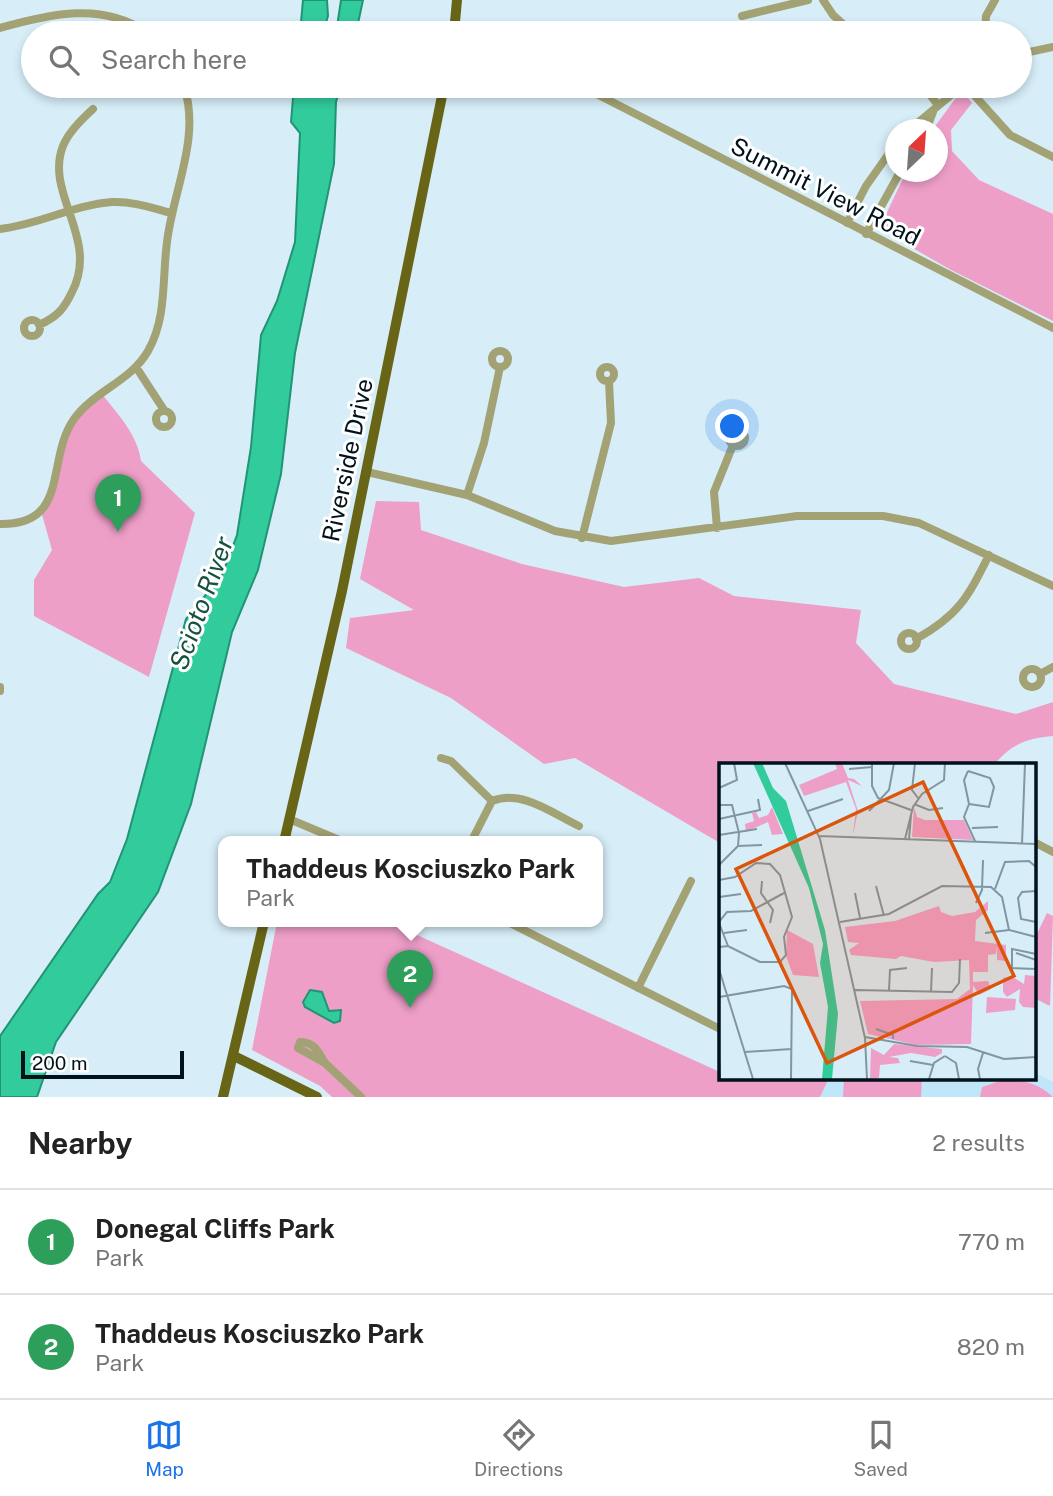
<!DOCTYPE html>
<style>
:root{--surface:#fff;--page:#f2f2f2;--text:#222;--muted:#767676;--line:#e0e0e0;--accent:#1a73e8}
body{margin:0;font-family:"Public Sans",sans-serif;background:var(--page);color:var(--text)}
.compass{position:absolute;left:885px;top:119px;width:63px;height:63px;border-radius:50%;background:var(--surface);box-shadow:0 4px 10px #0003;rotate:25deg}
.scale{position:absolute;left:21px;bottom:18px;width:163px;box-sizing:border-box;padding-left:7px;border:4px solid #00121c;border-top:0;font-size:19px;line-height:24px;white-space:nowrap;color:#00121c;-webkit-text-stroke:5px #fff;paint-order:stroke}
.you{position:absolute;left:733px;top:427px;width:24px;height:24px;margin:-18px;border:5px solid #fff;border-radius:50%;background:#1a73e8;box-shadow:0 0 0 10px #1a73e833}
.badge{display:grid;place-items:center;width:46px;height:46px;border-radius:50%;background:var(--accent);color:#fff;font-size:23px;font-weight:700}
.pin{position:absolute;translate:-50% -58px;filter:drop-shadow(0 2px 4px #0008)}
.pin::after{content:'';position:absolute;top:37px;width:24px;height:21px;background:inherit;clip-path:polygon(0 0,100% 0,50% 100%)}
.popup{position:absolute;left:218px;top:836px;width:385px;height:91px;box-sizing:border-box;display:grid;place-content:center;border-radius:14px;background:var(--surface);filter:drop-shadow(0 2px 5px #0005);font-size:23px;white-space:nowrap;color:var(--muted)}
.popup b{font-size:26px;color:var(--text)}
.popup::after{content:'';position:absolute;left:50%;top:100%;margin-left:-14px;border:14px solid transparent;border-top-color:var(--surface)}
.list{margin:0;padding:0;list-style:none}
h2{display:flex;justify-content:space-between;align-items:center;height:91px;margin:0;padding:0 28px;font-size:30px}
h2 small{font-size:23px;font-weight:400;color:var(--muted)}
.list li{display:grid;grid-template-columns:46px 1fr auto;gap:21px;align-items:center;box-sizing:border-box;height:105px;padding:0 28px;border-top:2px solid var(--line)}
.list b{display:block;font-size:26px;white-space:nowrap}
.list p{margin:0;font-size:23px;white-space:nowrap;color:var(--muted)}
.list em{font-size:23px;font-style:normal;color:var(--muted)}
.icon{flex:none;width:38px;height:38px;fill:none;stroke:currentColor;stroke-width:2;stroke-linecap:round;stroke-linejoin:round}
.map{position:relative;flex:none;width:1053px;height:1097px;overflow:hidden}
.search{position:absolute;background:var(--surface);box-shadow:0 4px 10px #0003;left:21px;right:21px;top:21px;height:77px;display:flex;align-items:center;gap:18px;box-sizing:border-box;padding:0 24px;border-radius:38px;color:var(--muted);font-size:26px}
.sheet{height:301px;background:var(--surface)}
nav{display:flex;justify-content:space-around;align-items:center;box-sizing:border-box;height:98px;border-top:2px solid var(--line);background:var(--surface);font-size:19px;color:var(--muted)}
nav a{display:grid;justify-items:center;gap:4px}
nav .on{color:var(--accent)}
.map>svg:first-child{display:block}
.built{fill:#bfe7f9}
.green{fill:#ee9fc8}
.water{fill:#31cb9c;stroke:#229476;stroke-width:2}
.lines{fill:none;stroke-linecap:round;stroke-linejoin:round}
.minor{stroke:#a3a274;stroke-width:8}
.major{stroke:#686517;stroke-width:10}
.labels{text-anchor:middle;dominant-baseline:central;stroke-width:6;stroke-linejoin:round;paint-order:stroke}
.street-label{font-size:24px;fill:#00121c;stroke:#fff}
.water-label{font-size:26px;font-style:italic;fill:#15513d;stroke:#fff}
.inset-road{fill:none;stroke:#8196a0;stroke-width:2}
.view{fill:#dc550d;fill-opacity:0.15;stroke:#dc550d;stroke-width:3.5}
.inset-edge{fill:none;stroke:#00121c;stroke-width:3.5}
</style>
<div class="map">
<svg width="1053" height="1097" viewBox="0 0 1053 1097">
<rect width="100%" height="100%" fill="#d7eef8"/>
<path class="built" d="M1034,1072L1053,1082V1097H820L829,1078H1034Z"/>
<path class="green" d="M958,95H966L972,103L951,130L952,151L979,180L1053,214V321L951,270L885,232L882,223L906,172H937V130L933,129Z
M101,393C117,413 138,435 141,461L195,513L149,677L34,616V580L52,550L41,511L73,420Z
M376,501L419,502L421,530L522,564L624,587L699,578L734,596L861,610L856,643L894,684L1016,714L1053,702V736C1028,738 1011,744 995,764H720V843L575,758L544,764L451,698L346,648L350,618L414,610L360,579Z
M1047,913L1053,916L1050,1006L1034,998V940Z
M277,922H388L720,1072V1078L740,1080L829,1078L820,1097H332L320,1086L252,1050Z
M844,1078H922L921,1097H843Z
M1003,1080C1023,1080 1037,1082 1053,1097H980L982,1087Z"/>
<path class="water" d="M303,0H327L328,16L323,33H300Z
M341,0H363L356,33H336Z
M294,86H341L336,102L334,164L295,353L281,474L258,570L232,632L191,804L158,892L56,1042L37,1097H0V1036L98,894L110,882L127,839L186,619L222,575L237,535L251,447L261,335L277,301L295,242L300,133L291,122Z
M310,990L322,992L329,1011L341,1010L340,1021L334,1023L305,1007L303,1002Z"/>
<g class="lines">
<path class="minor" d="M823,0L833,15L853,33
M742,16L808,0
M455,24L476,33
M0,28C49,14 103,1 148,33
M985,33L986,16L995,0
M1020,54L1053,47
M581,86L1053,328
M923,86L938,105
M966,86L1010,135L1053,157
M909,130L962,86
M926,130L933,112
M847,223L866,186L895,145
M0,229C38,225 73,205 112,202C132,201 152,208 171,213
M866,234L900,172
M24 328a8 8 0 1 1 16 0a8 8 0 1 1-16 0Z
M39,325C57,317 64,309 72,292C100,239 44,193 63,146C68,133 83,118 93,109
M492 359a8 8 0 1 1 16 0a8 8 0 1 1-16 0Z
M136,367L164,410
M600 374a7 7 0 1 1 14 0a7 7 0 1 1-14 0Z
M156 419a8 8 0 1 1 16 0a8 8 0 1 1-16 0Z
M729 438a8 8 0 1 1 16 0a8 8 0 1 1-16 0Z
M367,472L467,495L555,531L611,541L797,516H883L919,523L1053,586
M467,495L484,443L500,367
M0,524C71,525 45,460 74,419C94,391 131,381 148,351C167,318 162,279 167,242C173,191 201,138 184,86
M717,528L714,492L733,445
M582,538L611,423L609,381
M901 641a8 8 0 1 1 16 0a8 8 0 1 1-16 0Z
M916,639C959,615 968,597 989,555
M1023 678a9 9 0 1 1 18 0a9 9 0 1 1-18 0Z
M1040,674L1053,667
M0,687V691
M441,758L451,761L492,801
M289,819L344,842
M471,842L492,801C521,789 552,813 579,826
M1034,842L1053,852
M508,922L720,1029
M638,988L691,881
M325,1063C318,1052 315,1042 300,1042L298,1048L325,1063L361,1097"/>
<path class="major" d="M454,33L457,0
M284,842L342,591L444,86
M234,1056L317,1097
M223,1097L264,922"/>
</g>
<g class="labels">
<g class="street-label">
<text transform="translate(826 191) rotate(27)">Summit View Road</text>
<text transform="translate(347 460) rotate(-78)">Riverside Drive</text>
</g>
<g class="water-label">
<text transform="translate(201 603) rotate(-70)">Scioto River</text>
</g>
</g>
<g transform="translate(719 763)">
<rect width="317" height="317" fill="#d7eef8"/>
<path d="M116,0H123L129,15L135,16L143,23L129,17L139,48L134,72L137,46L127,19L85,33L80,22L118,6ZM53,44L64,71L53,72L49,59L27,69L26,61L35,58L33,50L37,49L40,55L49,52ZM195,44L198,54L206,57H245L254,77L193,74ZM269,138V147L257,157L256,178L287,182V198L278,197V183L277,191L269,192V209H254V219L269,218L272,226L260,232L254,222L252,281L197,282L149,271L141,238L238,236L251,226L250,197L215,199L182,193L177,196L132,192L130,187L140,180L129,179L126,164L176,158L220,143L222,149L233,153L256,149ZM68,167L94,181L100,214L74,212L67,193ZM306,212L317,213V245L304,244L300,239L301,226L288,234L284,229V215L292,213L305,221ZM268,234L297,236L296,247L267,250ZM175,281L223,286V290L216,294L192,290L170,294L179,295L181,300L161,302L160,315L151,316L152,285L165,292Z" fill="#ee9fc8"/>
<path d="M34,0H43L54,25L67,38L106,167L119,251L113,316H103L109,244L101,200L104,181L90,125Z" fill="#31cb9c"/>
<path class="inset-road" d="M66,0L101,76L146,275L148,316M153,0V23L159,35L192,47M196,0L193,27L199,35M130,6L153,4M249,8L271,15L275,24L270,44L250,41M249,8L245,17L250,41M0,25L18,17L15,0M195,41L210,47L224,45M250,41L245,54L256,78M0,42H13L20,70L19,83L0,102M89,48L124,36M150,48L170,27L175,0M0,56L41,47L39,36M253,65L279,64M0,72L38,66M100,73L317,81M186,76L194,44L203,31L225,17L226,0M190,76L192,53M303,81L306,0M19,83L43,82M0,117L16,114L37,100L51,101L61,112L73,154L65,174L67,192L61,199H41L9,183L0,184M43,118L42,130L54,147L51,160M157,123L165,153M276,126L286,99L310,98L317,104M317,128L303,129L299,135L302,156L317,159M136,130L141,155M0,134L22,131M257,140L263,127L264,97M0,159L8,149L32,148L65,130M121,159L170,151L223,123L272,124L283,134L290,167L317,174M0,160L9,183M5,170L28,167M266,170L290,167M297,190L317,197M317,191L293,186V205L317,206M0,206L34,316M136,227L233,229L240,220L241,196M170,227L171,207L188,205M212,228L213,205M0,234L65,223L73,226L72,316M163,268L157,266L174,272V276M146,274L198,283L248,284L285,296L317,294M26,289L72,286M0,293L1,316M226,293L237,300L240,316M191,298L214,302M210,316L215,300L226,293M261,316L259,306L264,290"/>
<path class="view" d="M204,19L295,213L108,300L17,106Z"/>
<rect width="317" height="317" class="inset-edge"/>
</g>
</svg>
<svg class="compass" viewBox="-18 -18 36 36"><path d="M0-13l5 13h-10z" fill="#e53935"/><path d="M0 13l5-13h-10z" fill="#767676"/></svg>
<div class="scale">200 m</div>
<div class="you"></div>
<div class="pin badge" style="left:118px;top:532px;background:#2e9e5b">1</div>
<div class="pin badge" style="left:410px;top:1008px;background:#2e9e5b">2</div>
<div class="popup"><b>Thaddeus Kosciuszko Park</b>Park</div>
<div class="search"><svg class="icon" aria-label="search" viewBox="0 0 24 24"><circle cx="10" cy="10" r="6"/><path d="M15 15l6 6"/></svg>Search here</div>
</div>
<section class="sheet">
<h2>Nearby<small>2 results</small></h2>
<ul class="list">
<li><span class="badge" style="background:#2e9e5b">1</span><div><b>Donegal Cliffs Park</b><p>Park</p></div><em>770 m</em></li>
<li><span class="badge" style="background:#2e9e5b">2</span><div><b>Thaddeus Kosciuszko Park</b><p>Park</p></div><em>820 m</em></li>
</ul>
</section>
<nav>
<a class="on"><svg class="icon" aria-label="map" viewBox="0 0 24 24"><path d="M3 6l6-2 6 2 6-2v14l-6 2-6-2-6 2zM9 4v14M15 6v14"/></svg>Map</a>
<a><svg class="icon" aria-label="directions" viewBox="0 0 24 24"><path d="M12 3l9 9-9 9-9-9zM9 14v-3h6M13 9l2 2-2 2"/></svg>Directions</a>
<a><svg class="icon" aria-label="saved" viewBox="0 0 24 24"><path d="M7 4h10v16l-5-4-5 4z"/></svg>Saved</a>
</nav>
